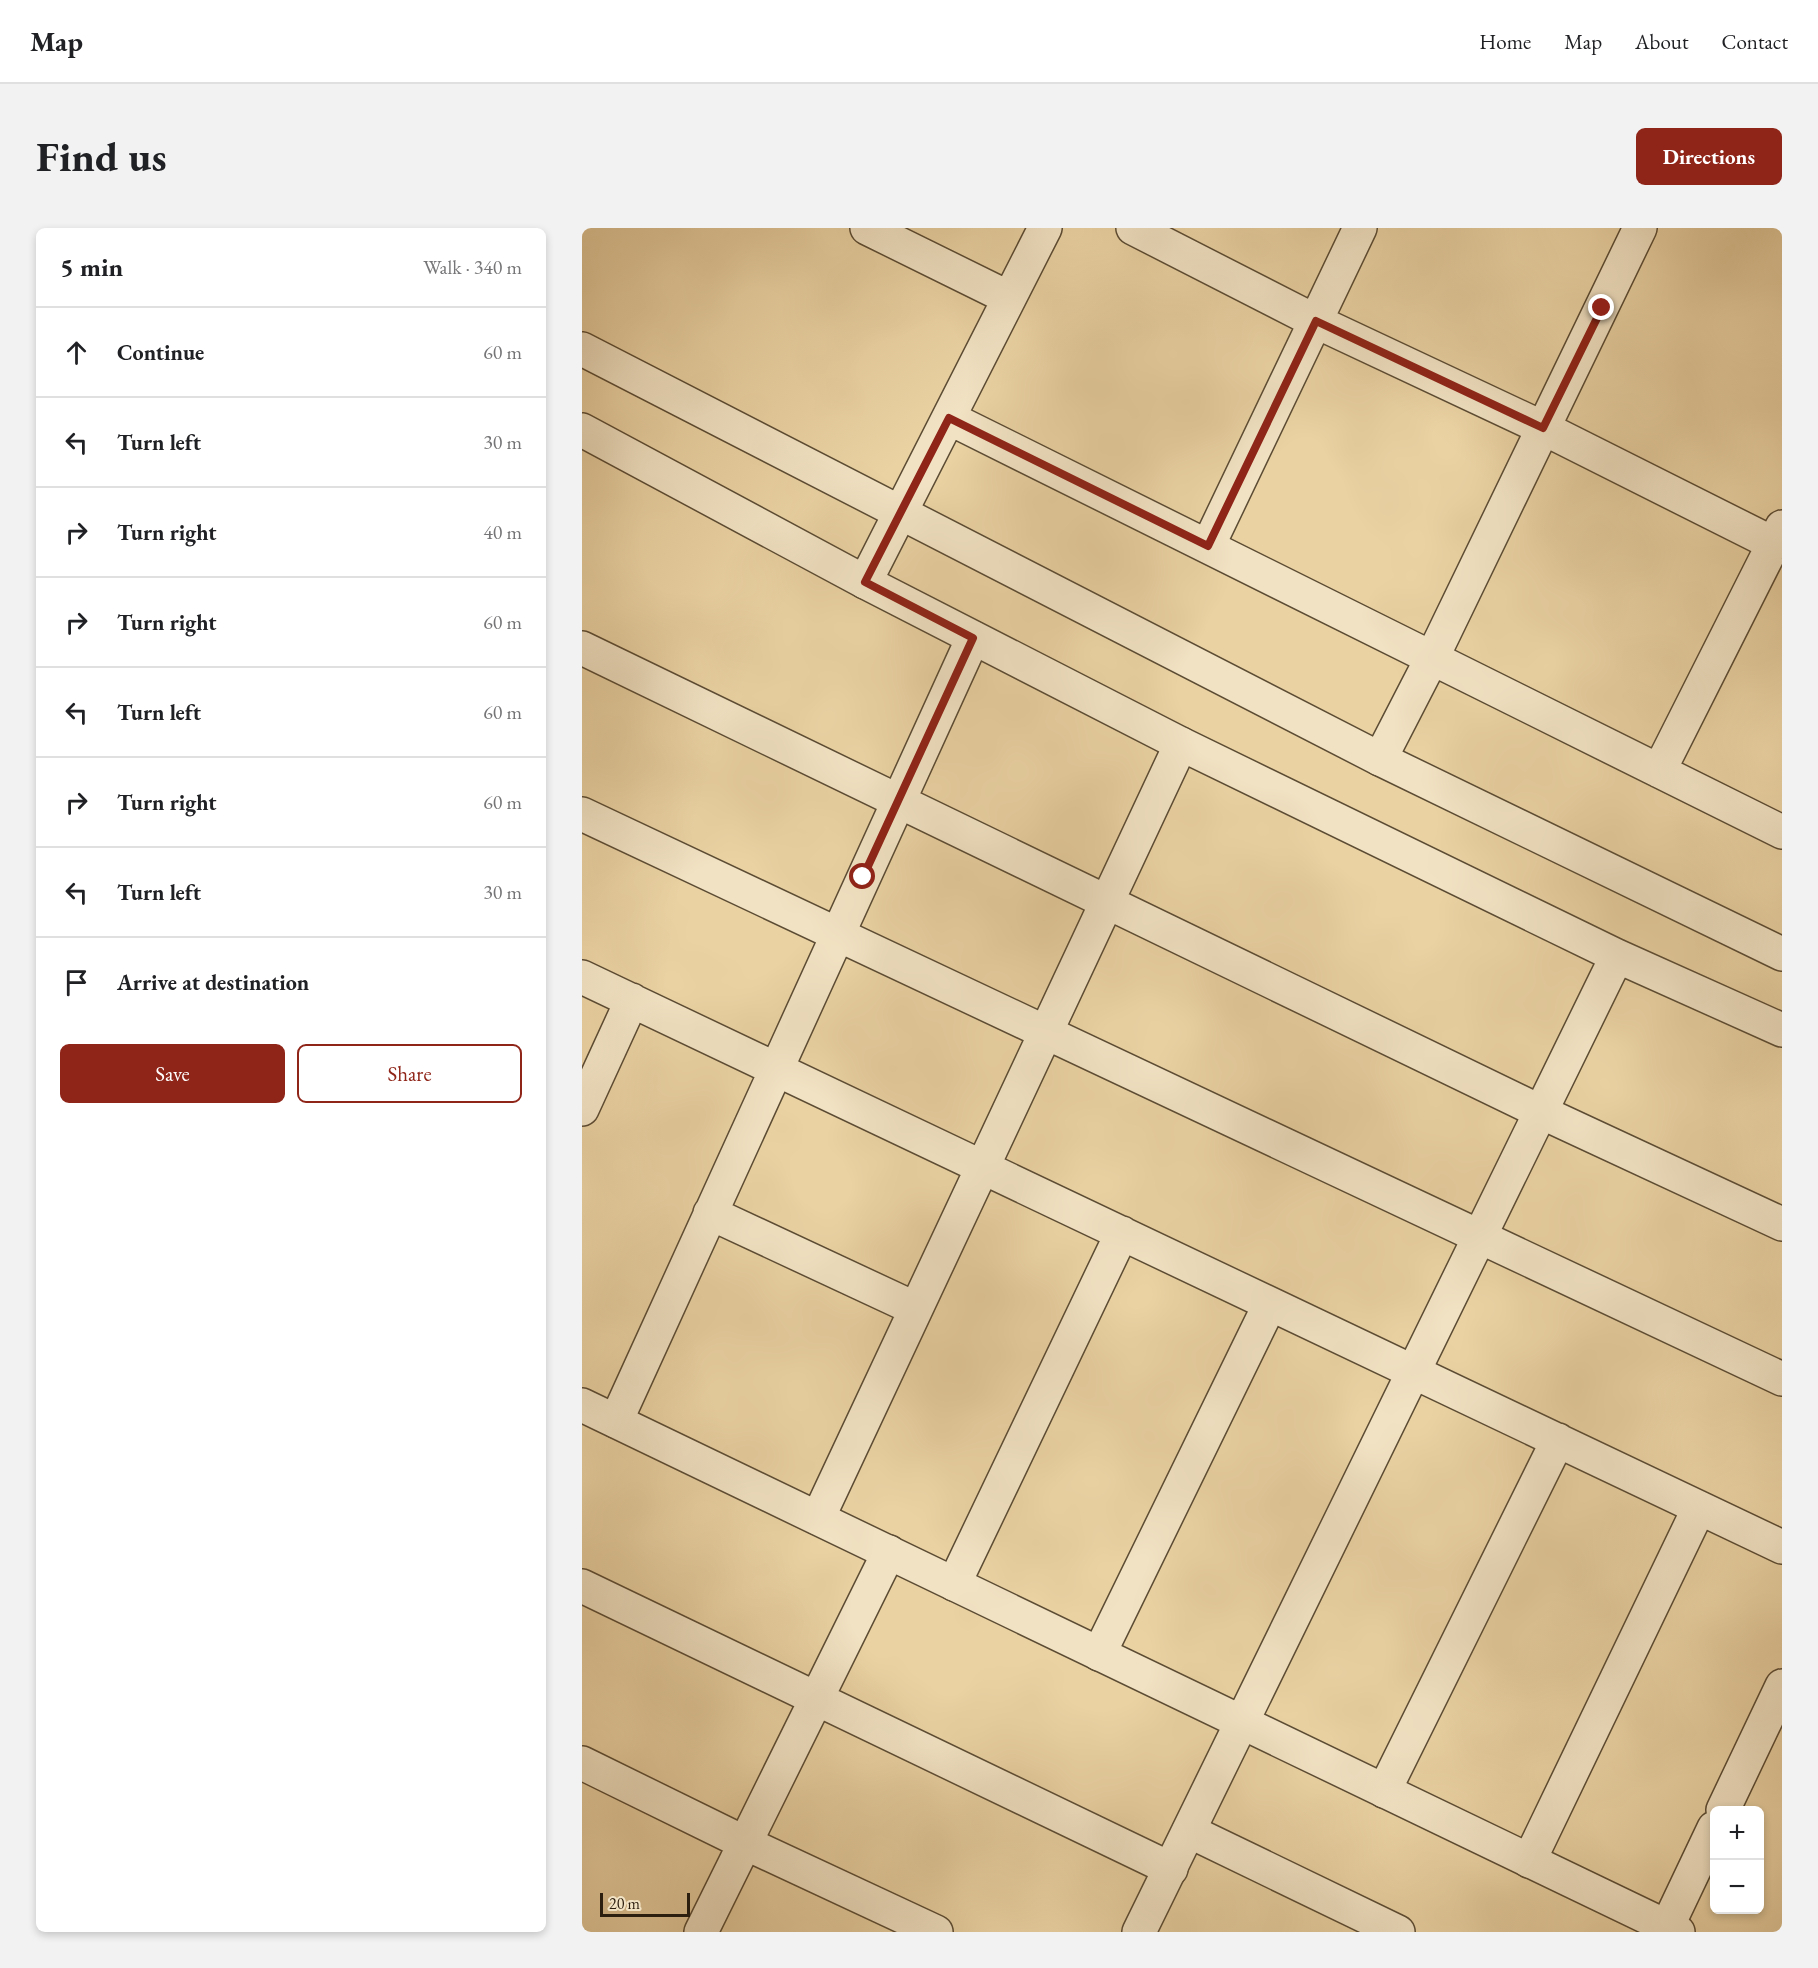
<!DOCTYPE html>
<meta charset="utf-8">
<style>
:root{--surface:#fff;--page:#f2f2f2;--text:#202124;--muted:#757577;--line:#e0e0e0;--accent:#8f2418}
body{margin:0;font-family:"EB Garamond",serif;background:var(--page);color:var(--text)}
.controls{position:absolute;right:18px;bottom:18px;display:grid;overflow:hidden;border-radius:9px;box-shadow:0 3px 9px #0003}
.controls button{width:54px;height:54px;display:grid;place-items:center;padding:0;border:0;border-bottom:2px solid var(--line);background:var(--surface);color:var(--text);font:30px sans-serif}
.scale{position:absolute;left:18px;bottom:15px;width:90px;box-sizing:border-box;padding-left:6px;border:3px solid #2d1f0f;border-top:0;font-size:16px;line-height:21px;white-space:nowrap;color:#2d1f0f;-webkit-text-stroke:4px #f1e2c3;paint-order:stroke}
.stop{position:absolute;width:18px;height:18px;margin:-14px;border:4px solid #8f2418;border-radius:50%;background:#fff}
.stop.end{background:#8f2418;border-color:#fff;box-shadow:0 2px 6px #0008}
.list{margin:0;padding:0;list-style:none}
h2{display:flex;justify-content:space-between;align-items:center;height:78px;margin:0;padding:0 24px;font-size:26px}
h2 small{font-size:20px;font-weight:400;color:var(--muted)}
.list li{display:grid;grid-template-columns:39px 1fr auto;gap:18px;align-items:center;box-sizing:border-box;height:90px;padding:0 24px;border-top:2px solid var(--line)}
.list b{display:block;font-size:22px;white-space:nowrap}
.list em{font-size:20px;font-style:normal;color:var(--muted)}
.actions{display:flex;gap:12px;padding:18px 24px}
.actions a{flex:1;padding:14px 0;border:2px solid var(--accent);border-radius:9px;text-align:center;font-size:21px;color:var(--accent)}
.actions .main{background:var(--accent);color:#fff}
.icon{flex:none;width:33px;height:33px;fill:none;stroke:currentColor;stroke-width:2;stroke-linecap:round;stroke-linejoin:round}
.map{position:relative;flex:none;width:1200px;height:1704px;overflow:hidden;border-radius:9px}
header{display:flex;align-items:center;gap:36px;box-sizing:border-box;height:84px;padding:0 30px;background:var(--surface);border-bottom:2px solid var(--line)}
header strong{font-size:28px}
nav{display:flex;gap:33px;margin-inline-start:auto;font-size:21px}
.intro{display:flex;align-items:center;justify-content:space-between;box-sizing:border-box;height:144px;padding:0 36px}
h1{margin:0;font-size:42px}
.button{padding:15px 27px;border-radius:9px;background:var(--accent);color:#fff;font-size:21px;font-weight:700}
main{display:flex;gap:36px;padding:0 36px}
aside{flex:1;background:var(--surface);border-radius:9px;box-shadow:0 3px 9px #0003}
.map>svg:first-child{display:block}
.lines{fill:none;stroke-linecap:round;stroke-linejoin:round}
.minor-casing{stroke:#5c4c34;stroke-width:36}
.tertiary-casing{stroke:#5c4c34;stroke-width:36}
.minor{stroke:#f1e2c3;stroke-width:33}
.tertiary{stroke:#f1e2c3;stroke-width:33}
.route{stroke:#8f2418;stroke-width:8}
</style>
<header>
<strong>Map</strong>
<nav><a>Home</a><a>Map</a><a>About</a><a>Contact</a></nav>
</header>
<div class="intro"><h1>Find us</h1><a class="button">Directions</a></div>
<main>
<aside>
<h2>5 min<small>Walk · 340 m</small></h2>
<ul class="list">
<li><svg class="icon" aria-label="ahead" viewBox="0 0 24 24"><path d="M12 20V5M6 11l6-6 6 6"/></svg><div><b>Continue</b></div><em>60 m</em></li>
<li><svg class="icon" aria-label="left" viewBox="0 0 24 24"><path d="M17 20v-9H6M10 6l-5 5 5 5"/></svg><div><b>Turn left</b></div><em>30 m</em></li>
<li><svg class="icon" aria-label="right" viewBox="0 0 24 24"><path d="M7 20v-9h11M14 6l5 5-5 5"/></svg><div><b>Turn right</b></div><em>40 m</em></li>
<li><svg class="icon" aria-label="right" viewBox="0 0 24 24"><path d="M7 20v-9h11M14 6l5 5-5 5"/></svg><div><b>Turn right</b></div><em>60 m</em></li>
<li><svg class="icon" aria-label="left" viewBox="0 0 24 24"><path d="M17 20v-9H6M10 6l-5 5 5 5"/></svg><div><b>Turn left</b></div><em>60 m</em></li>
<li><svg class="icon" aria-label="right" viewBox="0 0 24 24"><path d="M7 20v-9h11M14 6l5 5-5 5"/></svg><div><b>Turn right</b></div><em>60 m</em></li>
<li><svg class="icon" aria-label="left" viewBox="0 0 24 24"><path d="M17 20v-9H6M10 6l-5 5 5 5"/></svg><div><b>Turn left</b></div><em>30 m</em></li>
<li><svg class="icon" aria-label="arrive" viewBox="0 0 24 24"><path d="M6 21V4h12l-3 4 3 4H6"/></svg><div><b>Arrive at destination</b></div></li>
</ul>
<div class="actions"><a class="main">Save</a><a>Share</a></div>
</aside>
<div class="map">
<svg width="1200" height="1704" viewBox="0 0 1200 1704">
<rect width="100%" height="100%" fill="#ead2a3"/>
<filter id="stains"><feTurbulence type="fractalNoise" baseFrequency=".00333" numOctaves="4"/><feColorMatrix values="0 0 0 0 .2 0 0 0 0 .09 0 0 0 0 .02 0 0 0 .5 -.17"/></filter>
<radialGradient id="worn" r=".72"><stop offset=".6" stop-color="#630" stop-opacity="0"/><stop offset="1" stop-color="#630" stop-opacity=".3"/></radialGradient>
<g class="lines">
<g class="minor-casing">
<path id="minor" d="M285,0L427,70
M551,0L733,93L961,200L1192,316
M367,190L1200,604
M626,318L778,0
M283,354L463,0
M0,420L959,884L1200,996
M798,531L850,430L1058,0
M1077,543L1200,299
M0,586L1200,1151
M0,749L1200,1319
M0,881L50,772
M128,985L334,1081
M34,1193L391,410
M236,1290L599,516
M372,1356L540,1005
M0,1358L589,1641
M517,1426L688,1076
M0,1535L163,1615L354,1704
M802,1563L976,1212
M1141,1582L1200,1458
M607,1603L816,1704
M947,1633L1117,1280
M1085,1699L1132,1600
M119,1704L307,1324"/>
</g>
<g class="tertiary-casing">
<path id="tertiary" d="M0,121L798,531L1200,726
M0,202L283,354L599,516L1035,728L1200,802
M0,1177L1096,1704
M557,1704L1035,728"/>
</g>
<use href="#minor" class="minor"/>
<use href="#tertiary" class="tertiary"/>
</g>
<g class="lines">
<path class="route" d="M281,649L391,410L283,354L367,190L626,318L734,93L961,200L1020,80"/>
</g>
<rect width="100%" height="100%" filter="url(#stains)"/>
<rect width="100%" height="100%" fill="url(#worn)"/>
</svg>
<div class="controls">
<button>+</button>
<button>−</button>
</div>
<div class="scale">20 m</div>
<div class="stop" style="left:281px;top:649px"></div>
<div class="stop end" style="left:1020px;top:80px"></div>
</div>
</main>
